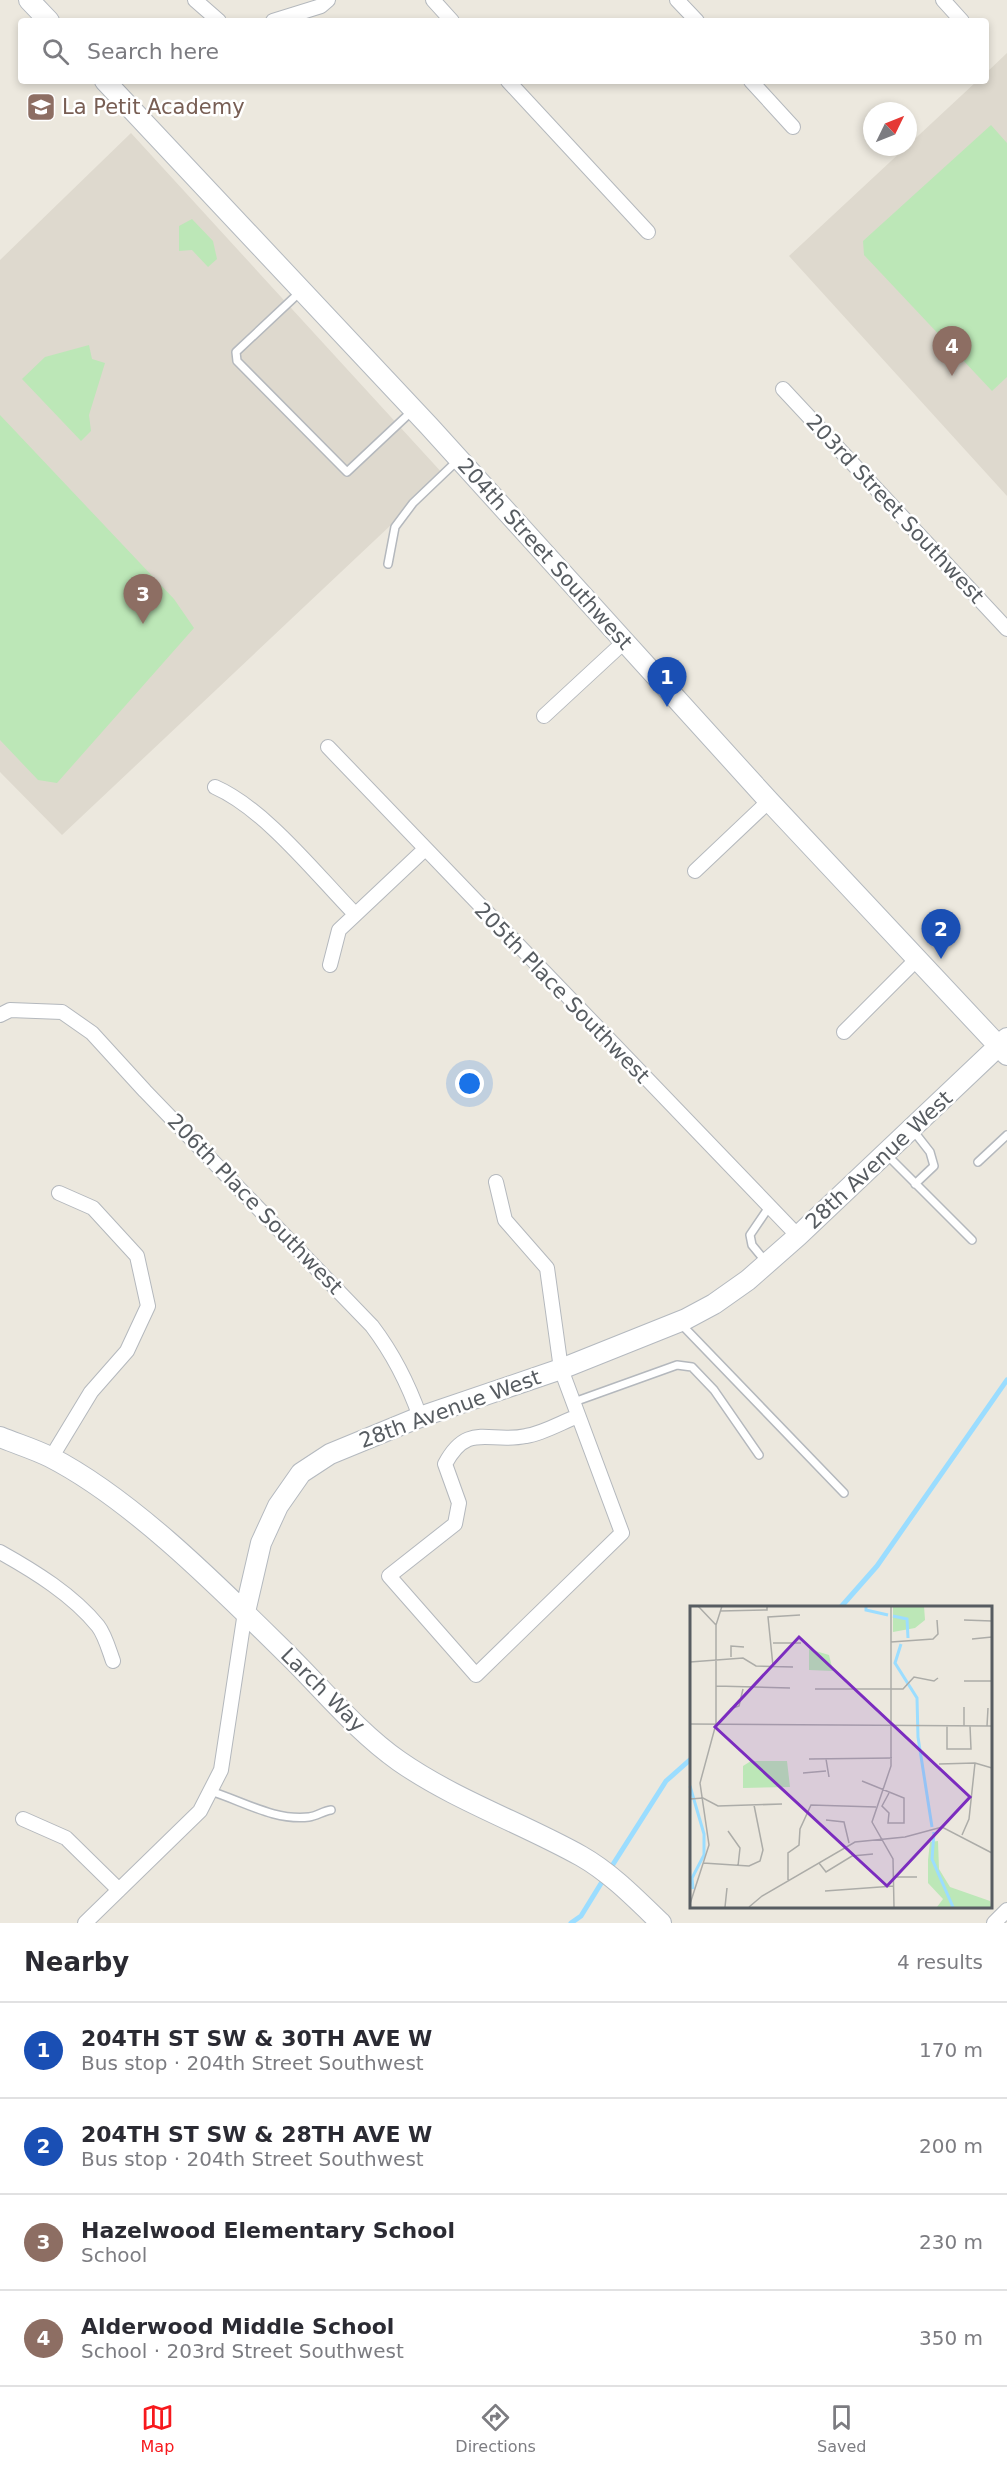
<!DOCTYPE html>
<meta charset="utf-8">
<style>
:root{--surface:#fff;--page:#f2f2f3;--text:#2b2b33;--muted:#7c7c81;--line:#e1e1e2;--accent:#f7191d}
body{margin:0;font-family:"DejaVu Sans",sans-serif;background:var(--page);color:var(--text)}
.compass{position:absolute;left:863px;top:102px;width:54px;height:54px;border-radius:50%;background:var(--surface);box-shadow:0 3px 9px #0003;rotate:47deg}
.you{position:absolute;left:470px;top:1084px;width:21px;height:21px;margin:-15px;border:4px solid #fff;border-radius:50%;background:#1a73e8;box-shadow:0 0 0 9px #1a73e833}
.badge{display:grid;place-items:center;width:39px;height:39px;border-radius:50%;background:var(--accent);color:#fff;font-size:20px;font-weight:700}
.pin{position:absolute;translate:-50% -50px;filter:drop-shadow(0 2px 3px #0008)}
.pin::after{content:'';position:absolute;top:32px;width:21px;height:18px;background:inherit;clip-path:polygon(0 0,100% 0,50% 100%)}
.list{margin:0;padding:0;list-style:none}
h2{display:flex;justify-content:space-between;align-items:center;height:78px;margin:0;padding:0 24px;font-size:26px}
h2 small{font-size:20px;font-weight:400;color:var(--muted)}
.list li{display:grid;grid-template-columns:39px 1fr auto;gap:18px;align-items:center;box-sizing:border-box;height:96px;padding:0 24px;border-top:2px solid var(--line)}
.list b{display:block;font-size:22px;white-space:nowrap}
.list p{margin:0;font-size:20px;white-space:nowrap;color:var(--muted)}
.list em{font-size:20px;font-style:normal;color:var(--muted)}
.icon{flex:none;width:33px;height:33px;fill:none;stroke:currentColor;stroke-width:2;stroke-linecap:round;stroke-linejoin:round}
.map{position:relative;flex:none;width:1007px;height:1923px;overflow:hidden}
.search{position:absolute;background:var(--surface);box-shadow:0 3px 9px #0003;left:18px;right:18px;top:18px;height:66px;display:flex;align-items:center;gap:15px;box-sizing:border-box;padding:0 21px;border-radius:6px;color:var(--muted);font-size:22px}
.sheet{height:462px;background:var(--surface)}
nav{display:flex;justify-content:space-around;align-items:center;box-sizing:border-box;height:84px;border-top:2px solid var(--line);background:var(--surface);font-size:16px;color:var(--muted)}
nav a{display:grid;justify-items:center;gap:3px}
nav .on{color:var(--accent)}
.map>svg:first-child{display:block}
.education{fill:#ded9ce}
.green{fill:#bce7b7}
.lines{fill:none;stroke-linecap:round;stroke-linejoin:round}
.stream{stroke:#9bddff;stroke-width:5}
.lane-casing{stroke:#b4b8bd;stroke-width:10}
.street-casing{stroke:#b4b8bd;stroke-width:16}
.secondary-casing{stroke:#b4b9bf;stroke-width:22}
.lane{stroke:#fff;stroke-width:7}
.street{stroke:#fff;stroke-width:14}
.secondary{stroke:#fff;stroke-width:20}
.labels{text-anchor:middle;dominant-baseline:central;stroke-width:5;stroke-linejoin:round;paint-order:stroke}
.education-label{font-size:21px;fill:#785e54;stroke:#fff;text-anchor:start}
.street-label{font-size:21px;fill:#575c61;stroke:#fff}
.inset-river{fill:none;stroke:#9bddff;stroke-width:3}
.inset-road{fill:none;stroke:#acaca8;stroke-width:1.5}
.view{fill:#7b2cbf;fill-opacity:0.15;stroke:#7b2cbf;stroke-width:3}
.inset-edge{fill:none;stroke:#575c61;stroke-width:3}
</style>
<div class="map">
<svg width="1007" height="1923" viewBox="0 0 1007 1923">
<rect width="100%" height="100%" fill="#ece8de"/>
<path class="education" d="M1007,53V496L789,256L977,81H986V73Z
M131,133L444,475L62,835L0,772V260Z"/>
<path class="green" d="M991,125L1007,143V377L992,391L864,255L863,241Z
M192,219L213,241L217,259L208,267L192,250L179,251V226Z
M89,345L92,359L105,363L89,415L91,431L81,441L22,379L45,357Z
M0,415L174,599L194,628L57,783L38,780L0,740Z"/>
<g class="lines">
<path class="stream" d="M840,1608L877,1566L1007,1380
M610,1869L666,1781L692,1758
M571,1923L581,1916L605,1877"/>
<g class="lane-casing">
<path id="lane" d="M300,292L236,352L237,361L347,472L412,411
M388,564L395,527L413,503L457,461
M912,1129L930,1152L934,1166L915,1184
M887,1155L972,1240
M978,1162L1007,1135
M766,1262L752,1245L750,1235L769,1207
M681,1324L844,1493
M574,1402L677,1365L692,1367L714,1390L759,1455
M210,1791C243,1801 274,1821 309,1817C317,1816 323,1811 331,1810"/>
</g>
<g class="street-casing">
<path id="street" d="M195,0L219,21
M433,0L452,21
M677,0L697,21
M943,0L962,21
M273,21L321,6L328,0
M508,81L648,232
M751,81L793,127
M783,389L1007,629
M544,716L624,642
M328,747L798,1236
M215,787C265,809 316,874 355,914
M695,871L769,801
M330,965L339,930L425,849
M0,1015L10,1010L62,1012L92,1033L145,1091L372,1326C394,1355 408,1383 420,1417
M844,1032L916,960
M496,1182L505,1220L547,1268L561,1369L622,1533L476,1675L389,1576L455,1524L459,1503L445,1464C468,1421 489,1444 526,1436C544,1433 562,1422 578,1416
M51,1458L91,1392L127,1351L148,1306L137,1256L93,1208L59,1193
M0,1552C34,1571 73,1595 98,1626C105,1635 109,1650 113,1661
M23,1819L66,1838L119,1890
M85,1923L200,1811L221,1770L245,1612
M994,1923L1007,1910"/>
</g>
<g class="secondary-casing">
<path id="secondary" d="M29,0L49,21
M105,81L429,426L769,801L1007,1055
M0,1437C17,1444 34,1449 50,1457C134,1500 224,1592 291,1658C325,1692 359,1733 399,1761C455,1800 522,1823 581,1856C611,1873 636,1899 661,1923
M245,1612L261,1543L278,1506L301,1473L330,1454L420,1417L561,1369L686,1319L714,1304L748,1280L798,1236L1007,1038"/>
</g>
<use href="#lane" class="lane"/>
<use href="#street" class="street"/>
<use href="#secondary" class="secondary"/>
</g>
<defs>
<g id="school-square" transform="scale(1.5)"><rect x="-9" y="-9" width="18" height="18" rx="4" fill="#8d6e63" stroke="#fff"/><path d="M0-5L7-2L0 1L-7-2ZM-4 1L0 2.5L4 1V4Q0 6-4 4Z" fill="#fff"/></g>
</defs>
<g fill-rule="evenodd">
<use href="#school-square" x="41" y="107"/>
</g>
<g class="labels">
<g class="education-label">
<text x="62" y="107">La Petit Academy</text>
</g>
<g class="street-label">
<text transform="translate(895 509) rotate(47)">203rd Street Southwest</text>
<text transform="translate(545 554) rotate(48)">204th Street Southwest</text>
<text transform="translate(562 993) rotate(46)">205th Place Southwest</text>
<text transform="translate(879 1160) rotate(-43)">28th Avenue West</text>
<text transform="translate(255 1204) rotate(46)">206th Place Southwest</text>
<text transform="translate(450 1409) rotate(-20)">28th Avenue West</text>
<text transform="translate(323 1690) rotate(45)">Larch Way</text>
</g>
</g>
<g transform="translate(690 1606)">
<rect width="302" height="302" fill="#ece8de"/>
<path d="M203,0H234L235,14L225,22L203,26ZM119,43L139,49L143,65L119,64ZM61,155H97L100,181L53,182V160ZM248,235L249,263L260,281L300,295L301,301H247L253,293L238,277V254L240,236Z" fill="#bce7b7"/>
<path class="inset-river" d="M176,0V4L198,9M203,10L217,13L218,32M211,38L205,57L227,92L228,131L242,221M0,180L14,228V249L2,272L3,283M244,226L242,253L263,301"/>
<path class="inset-road" d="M8,0L26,19M201,0V160L182,216L203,253L204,301M30,5L77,4V0M274,14L302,15M282,33L302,31M201,36L243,33L248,28L247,14M83,37H111M41,51V40L54,41M0,56L53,52L66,60L103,61M83,60L78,11L110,9M274,75H302M26,80L100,82M125,83H213L224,71L244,75L248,72M274,101V120M40,103L49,100L53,83M0,118L302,120M257,119V143H281L280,120M297,120L298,102M119,153L202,152M136,153L139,171M249,158L285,157L302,162M113,167L136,165M172,175L214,192V217H198L199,207L192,200L199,187M0,193L13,192L28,200L92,198M136,214L154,216L159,237M38,225L50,242L48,260M272,229L279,213L285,157M13,257L59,260L70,255L73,244L64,199M129,257L136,266L162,250L183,248M204,271H227M98,274V247L109,239L110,223L121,199L186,201M135,285L204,280M0,298L19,239L10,177L26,118V19L32,0M35,301L37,282M59,301L72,290L165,236L215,231L252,221L302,247"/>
<path class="view" d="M109,31L280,191L197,280L25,121Z"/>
<rect width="302" height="302" class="inset-edge"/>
</g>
</svg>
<svg class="compass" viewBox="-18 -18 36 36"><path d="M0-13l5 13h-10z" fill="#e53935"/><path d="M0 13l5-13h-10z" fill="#7c7c81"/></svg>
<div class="you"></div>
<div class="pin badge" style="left:667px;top:707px;background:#1a4fb4">1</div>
<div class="pin badge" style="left:941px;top:959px;background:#1a4fb4">2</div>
<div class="pin badge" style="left:143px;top:624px;background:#8d6e63">3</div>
<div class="pin badge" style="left:952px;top:376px;background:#8d6e63">4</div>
<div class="search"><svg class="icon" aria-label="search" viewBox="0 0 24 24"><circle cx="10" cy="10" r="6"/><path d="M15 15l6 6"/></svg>Search here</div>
</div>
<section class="sheet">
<h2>Nearby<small>4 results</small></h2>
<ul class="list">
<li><span class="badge" style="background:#1a4fb4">1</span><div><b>204TH ST SW &amp; 30TH AVE W</b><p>Bus stop · 204th Street Southwest</p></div><em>170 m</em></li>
<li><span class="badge" style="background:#1a4fb4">2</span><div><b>204TH ST SW &amp; 28TH AVE W</b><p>Bus stop · 204th Street Southwest</p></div><em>200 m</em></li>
<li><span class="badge" style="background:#8d6e63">3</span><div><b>Hazelwood Elementary School</b><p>School</p></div><em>230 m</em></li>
<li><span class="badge" style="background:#8d6e63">4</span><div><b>Alderwood Middle School</b><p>School · 203rd Street Southwest</p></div><em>350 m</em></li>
</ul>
</section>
<nav>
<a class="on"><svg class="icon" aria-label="map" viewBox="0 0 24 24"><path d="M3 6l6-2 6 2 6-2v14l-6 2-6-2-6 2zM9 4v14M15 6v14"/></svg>Map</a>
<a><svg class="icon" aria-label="directions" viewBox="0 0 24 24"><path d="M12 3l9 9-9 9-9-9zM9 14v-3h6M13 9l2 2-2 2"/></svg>Directions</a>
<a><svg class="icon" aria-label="saved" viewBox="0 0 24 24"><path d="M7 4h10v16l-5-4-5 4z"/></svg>Saved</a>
</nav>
